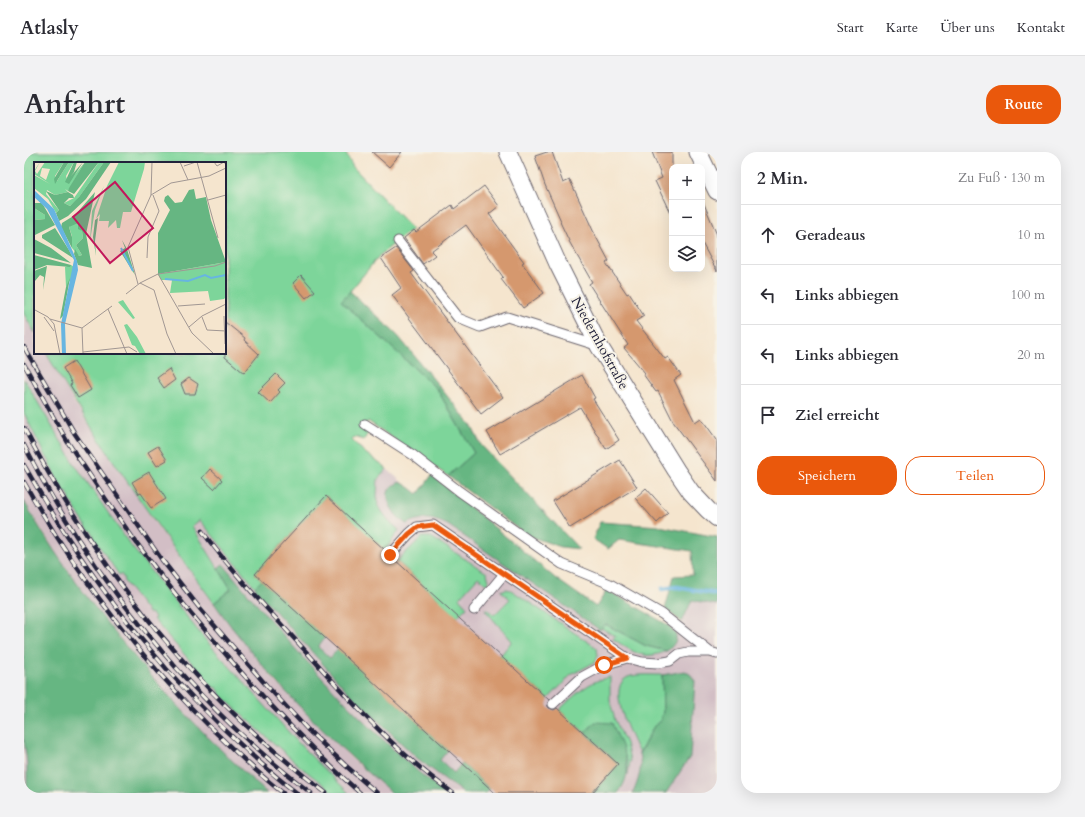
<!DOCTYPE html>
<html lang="de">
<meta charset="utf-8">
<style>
:root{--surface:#fff;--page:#f2f2f3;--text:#2b2b33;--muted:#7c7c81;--line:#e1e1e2;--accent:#ea580c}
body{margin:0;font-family:Cardo,serif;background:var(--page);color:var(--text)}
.controls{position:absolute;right:12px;top:12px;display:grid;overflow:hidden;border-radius:8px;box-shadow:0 4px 16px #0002}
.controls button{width:36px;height:36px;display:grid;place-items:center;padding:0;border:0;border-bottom:1px solid var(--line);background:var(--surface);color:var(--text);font:20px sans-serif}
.stop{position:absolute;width:12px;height:12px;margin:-9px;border:3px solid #ea580c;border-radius:50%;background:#fff}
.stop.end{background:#ea580c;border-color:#fff;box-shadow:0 1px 4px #0008}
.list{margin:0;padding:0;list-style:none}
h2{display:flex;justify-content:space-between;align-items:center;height:52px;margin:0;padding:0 16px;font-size:17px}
h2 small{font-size:13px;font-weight:400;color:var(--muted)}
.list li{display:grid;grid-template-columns:26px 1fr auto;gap:12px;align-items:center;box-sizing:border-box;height:60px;padding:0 16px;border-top:1px solid var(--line)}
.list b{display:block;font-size:15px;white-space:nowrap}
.list em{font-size:13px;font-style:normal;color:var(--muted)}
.actions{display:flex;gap:8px;padding:12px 16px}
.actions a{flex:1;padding:9px 0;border:1px solid var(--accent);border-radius:16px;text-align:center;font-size:14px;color:var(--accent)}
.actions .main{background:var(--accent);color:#fff}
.icon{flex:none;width:22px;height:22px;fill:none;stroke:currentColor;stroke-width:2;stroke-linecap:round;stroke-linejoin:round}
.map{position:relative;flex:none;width:693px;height:641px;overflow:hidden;border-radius:16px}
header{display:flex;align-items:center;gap:24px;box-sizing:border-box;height:56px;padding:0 20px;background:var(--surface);border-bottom:1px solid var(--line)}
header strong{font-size:19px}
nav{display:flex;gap:22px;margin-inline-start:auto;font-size:14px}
.intro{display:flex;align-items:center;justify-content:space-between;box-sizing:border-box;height:96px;padding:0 24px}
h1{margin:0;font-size:28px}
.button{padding:10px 18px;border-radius:16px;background:var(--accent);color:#fff;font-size:14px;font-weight:700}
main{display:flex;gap:24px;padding:0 24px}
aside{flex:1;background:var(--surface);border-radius:16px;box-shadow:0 4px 16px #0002}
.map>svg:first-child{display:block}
.industrial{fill:#d2bec5}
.green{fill:#7dd59a;stroke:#507c6a}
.forest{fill:#66b682;stroke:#446c5e}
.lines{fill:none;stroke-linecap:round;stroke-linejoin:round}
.stream{stroke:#67b5e1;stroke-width:4.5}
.building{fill:#d5986e}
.lane-casing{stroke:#6c666e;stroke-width:11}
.street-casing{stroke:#6c666e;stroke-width:19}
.lane{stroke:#fff;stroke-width:9}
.street{stroke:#fff;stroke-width:17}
.rail-casing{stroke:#22223b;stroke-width:4.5}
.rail{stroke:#f7f3e8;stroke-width:3;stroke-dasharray:9;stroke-linecap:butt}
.route{stroke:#ea580c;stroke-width:5}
.labels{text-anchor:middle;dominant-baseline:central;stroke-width:4;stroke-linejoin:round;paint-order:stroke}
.street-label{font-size:14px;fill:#22223b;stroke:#f7f3e8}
.inset-river{fill:none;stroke:#67b5e1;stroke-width:2}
.inset-road{fill:none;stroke:#a19793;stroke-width:1}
.view{fill:#c2185b;fill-opacity:0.15;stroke:#c2185b;stroke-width:2}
.inset-edge{fill:none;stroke:#22223b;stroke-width:2}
</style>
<header>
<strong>Atlasly</strong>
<nav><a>Start</a><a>Karte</a><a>Über uns</a><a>Kontakt</a></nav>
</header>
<div class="intro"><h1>Anfahrt</h1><a class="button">Route</a></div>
<main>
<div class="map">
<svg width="693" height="641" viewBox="0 0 693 641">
<rect width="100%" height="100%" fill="#f7f3e8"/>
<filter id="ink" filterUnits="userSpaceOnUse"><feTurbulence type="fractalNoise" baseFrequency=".025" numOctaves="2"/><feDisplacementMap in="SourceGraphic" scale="8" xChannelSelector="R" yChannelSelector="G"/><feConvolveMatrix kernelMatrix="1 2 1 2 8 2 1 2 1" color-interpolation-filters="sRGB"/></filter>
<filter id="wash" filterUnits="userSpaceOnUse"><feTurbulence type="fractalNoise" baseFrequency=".012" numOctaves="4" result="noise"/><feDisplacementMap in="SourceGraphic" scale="16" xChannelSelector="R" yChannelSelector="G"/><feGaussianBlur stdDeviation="0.9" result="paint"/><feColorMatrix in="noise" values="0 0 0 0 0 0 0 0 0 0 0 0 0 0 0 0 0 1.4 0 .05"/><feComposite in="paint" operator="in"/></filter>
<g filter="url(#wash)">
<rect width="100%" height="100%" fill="#f5e5ce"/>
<path class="industrial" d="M0,162L11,181V201H22L50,250L131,371L199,464L250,528L328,607L368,641H243L208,610L136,535L68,452L37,409L0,349Z
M337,295L340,300L363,317L379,331L393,342L450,357L531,426L572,455L583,438L644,473L651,478L658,470L668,448L693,453V641H422L385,613L319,549L248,471L199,413L194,416L167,374L176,368L216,417Z
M0,586L3,611V640H0Z"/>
<path class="green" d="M0,0H321L329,15L388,77L355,104L318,149L413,237L450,301L424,324L344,269L339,275L345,281L342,284L340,288L331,285L328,288L340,300L363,317L354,327L353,343L354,354L365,369L375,378L361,399L302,344L231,422L238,428L231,435L176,368L168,374L207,437L190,451C130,370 72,288 22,201H201V11H11V181L0,162Z
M0,227L48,308L104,390L179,485L280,597L325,641H310L278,616L229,573L230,572L225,568L224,569L195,541L196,540L192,535L190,536L129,467L131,466L127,461L125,462L99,428L100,427L97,422L95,423L69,385L70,384L67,378L65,379L45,347L46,346L43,340L41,341L25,312L26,311L23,305L22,306L0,261Z
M398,385H407L463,421L465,429L463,433L454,425L435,446L443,455L433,465L373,409Z
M482,437L487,438L573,496L574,504L571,510L547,523L524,547L476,504L488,489L461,458L463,457L470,463L486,447L477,439Z
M581,472L622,494L643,499C618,509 610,500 589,487L591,484L577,476Z
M638,523L639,560L636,569L630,574L615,602C609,587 578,531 607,524C616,522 628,523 638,523Z
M586,525V549L591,568L602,591L606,608L604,623L603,608L571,570L561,581L535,558C551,543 564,529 586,525Z"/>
<path class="forest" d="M326,139L374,184L447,273L457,293L555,397L537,395L502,383L424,324L450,301L413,237L317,149Z
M408,323L531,426L572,455L583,438L644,473C656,483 654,490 643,499L622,494L581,472L576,478L424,373C408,366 399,364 383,372C371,367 353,339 372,332C375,330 375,330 378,331C383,333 389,338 394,342Z
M0,349C25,394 55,436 87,476C135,536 186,590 243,641H107L92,639L91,641H0L3,640V611L0,586Z
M576,370L635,374L693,385V453L668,448L658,470L641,457L650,424L669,423L668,399L595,388L584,397L569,387Z
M199,412C247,470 296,527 350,579C373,601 396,623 422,641H368C316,597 268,550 225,497C213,482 201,467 190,451L207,437L194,416Z
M238,428L301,485L294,495L306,506L314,497L424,598L416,608L430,621L438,611L466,637L462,641H439L393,606L325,541L232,438L231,435Z
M661,519L667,523L671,529L666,605L642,641H609C614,629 619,616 615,602L630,574L636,569L639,560L638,523Z
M571,570L588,571C598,595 613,617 594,641H568L594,612L561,581Z"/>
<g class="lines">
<path class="stream" d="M638,437L653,435L693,442"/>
</g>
<g id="blocks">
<path class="building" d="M348,0H378L365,15Z
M523,0H528L539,31L546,28L571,83L585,109L582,111L603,142L605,141L620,164L612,169L641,207L644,205L657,223L650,228L671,270L677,266L693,288V329L650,271L634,239L632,240L619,222L621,221L600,196L604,193L565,132L568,130L546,91L536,70L537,69L521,33L511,4Z
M628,0H648V65L631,29L638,26Z
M460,34L475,54L465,62L500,110L498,111L520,141L499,156L477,127L479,125L442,73L407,99L411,103L399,112L380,86L390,78L392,80L428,53L430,57Z
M678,47L693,83V119L678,91Z
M372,96L390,119L387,121L479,245L457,262L368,143L377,136L357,106Z
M277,123L291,139L282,146L269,131Z
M201,170L221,186L220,188L235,202L220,221L201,205Z
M50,209L67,238L54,246L46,233L48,232L39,216Z
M145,217L151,228L140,236L133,226Z
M252,222L261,231L254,238L256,240L246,251L234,240Z
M558,223L571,246L569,247L595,288L582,297L556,255L476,302L463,280Z
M165,226L174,232L171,242H161L157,232Z
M134,294L143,308L133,314L124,300Z
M596,308L613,335L546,376L529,349Z
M186,317L198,328L190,337L178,326Z
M125,320L142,347L127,356L117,341L115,342L108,330Z
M622,336L644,361L633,371L611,346Z
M302,344L362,399L360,402L362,407L365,409L370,407L525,548L523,553L525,556L530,558L533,556L594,612L568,641H471L231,422Z"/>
</g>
</g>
<g filter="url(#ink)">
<use href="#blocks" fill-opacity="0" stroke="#6c666e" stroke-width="1"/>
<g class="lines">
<g class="lane-casing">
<path id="lane" d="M374,89L434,166L456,175L483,165L575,194
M341,272L389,303L435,339L538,412L586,432L638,462L686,500
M366,403L385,382L393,375L409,373L603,506
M450,458L480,422
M529,552L558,525L580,513L603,506L618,510L634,511L646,509L655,502L664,500H686L693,502"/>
</g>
<g class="street-casing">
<path id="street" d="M484,0L534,112L575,194L652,318L667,340L684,358L693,366
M674,0L693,39"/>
</g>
<use href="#lane" class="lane"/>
<use href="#street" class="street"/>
<g class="rail-casing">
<path id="rail" d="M0,195L51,282L138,408L177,458L243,534L284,578L321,613L353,641
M0,212C14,237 28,263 43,289C52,303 62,317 71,331C108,387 148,440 192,491C237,544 284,595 336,641
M0,276C75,420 173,543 302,641
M0,293C66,424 170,553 287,641
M0,313C56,412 118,498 200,577C223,599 247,622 273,641
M0,330C51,421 115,505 189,578C212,600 234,622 259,641
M178,379C211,424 250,464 287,505C330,553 376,604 429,641"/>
</g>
<use href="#rail" class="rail"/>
</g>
</g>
<g class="lines" filter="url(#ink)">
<path class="route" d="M366,403L385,382L394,375L409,373L603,506L580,513"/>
</g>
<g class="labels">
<g class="street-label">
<text transform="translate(576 191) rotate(61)">Niedernhofstraße</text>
</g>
</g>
<g transform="translate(10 10)">
<rect width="192" height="192" fill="#f5e5ce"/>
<path d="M6,0L1,9L3,12L11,0H30L21,14L23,19L35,0H40L32,14L34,21L51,0L34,29L31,27L34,30L21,33L13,28L12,32L25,48L22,51L14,37L0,26V13L16,22L0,12V9ZM8,6L16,7L12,18L6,14ZM65,0H70L43,38L36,44L30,41L40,36ZM85,0H111L110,7L97,50H89L86,66H83L82,58L74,66L75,59H65L66,52L62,57L73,24ZM70,24L61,48L56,79L58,49ZM0,46L11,53V57L1,58ZM40,61H44V65L48,69L49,76L42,83L48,93L45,94L38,86V74L35,65ZM192,100V135L190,137L176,139L174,129L136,131L138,118H127L124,112ZM37,103L40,105L37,117L32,125L31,105ZM89,138L101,156L99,157L84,140ZM93,162L103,175L112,192H106L101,184L98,183L90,163Z" fill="#7dd59a" fill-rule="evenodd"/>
<path d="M30,0H35L21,22L20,17ZM40,0H43L40,10L37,14L49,0L35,22L31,20ZM51,0H65L40,32L34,29L35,26ZM70,0H77L52,37L34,54L25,59L22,51L25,48L12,29L21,33L34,30L39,33L40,36H35L30,41L36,44L45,35ZM160,27L162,37L172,35L177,58L192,100L124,112V71L136,48L130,39L131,35L134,33L141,41L148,40L155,28ZM61,30L52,72L58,106L44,103L40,92L41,87L45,94L48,93L42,83L49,76L48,69L44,67V61L35,65L38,75V86L27,65L28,61L41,53ZM0,41H8L21,63L1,73L0,63L11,59L0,63V51L1,58L11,57V53L0,46ZM64,56L61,79L62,94L59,75L61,58ZM21,66L35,88L39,96L8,76V73ZM0,77L17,86L37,101L0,91ZM88,78L93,87L101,113L86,89L91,86ZM0,93L37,103L36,105L13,103L0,108ZM13,104L9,128L10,115L6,113L1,119L0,109ZM36,116L29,154L26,157L32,125Z" fill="#66b682"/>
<path d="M0,28L20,47L43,99L44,108L31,162L32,192H28L27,162L40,98L13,47L0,35Z" fill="#67b5e1"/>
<path class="inset-river" d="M87,86L99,109M131,117L154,119L171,113L177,116L192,113"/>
<path class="inset-road" d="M146,0L154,18M163,0L184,76M180,0L183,4L190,0L192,3M150,4L162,0M117,33L137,21L175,14L192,6M174,38L192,33M113,96L114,75L125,49L119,33M124,112L158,171L180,192M106,121L120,128L133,172L142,192M104,122L94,85L117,33L118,0M92,132L106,121L124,112L181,104L192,100M144,144L171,142M74,147L93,192M1,148L14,155L20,162L26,192M190,154L191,182M10,155L20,169M168,155L173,168L192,169M16,157L48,166L78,144M155,165L168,154L192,142M48,166L49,192M49,190L95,185L103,190"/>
<path class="view" d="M81,20L119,66L76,101L39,55Z"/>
<rect width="192" height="192" class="inset-edge"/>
</g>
</svg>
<div class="controls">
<button>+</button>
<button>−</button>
<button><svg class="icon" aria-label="layers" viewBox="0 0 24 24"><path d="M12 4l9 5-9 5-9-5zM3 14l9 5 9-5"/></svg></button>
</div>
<div class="stop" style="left:580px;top:513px"></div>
<div class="stop end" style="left:366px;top:403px"></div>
</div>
<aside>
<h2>2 Min.<small>Zu Fuß · 130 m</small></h2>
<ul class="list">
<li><svg class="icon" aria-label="ahead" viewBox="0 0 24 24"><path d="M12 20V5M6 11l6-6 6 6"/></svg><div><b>Geradeaus</b></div><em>10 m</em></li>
<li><svg class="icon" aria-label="left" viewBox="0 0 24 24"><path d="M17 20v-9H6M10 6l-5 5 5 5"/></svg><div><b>Links abbiegen</b></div><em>100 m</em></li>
<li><svg class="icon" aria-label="left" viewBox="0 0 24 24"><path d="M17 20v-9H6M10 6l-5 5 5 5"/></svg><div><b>Links abbiegen</b></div><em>20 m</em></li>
<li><svg class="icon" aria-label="arrive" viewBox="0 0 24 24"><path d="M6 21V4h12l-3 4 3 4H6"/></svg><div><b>Ziel erreicht</b></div></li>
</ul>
<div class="actions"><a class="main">Speichern</a><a>Teilen</a></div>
</aside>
</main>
